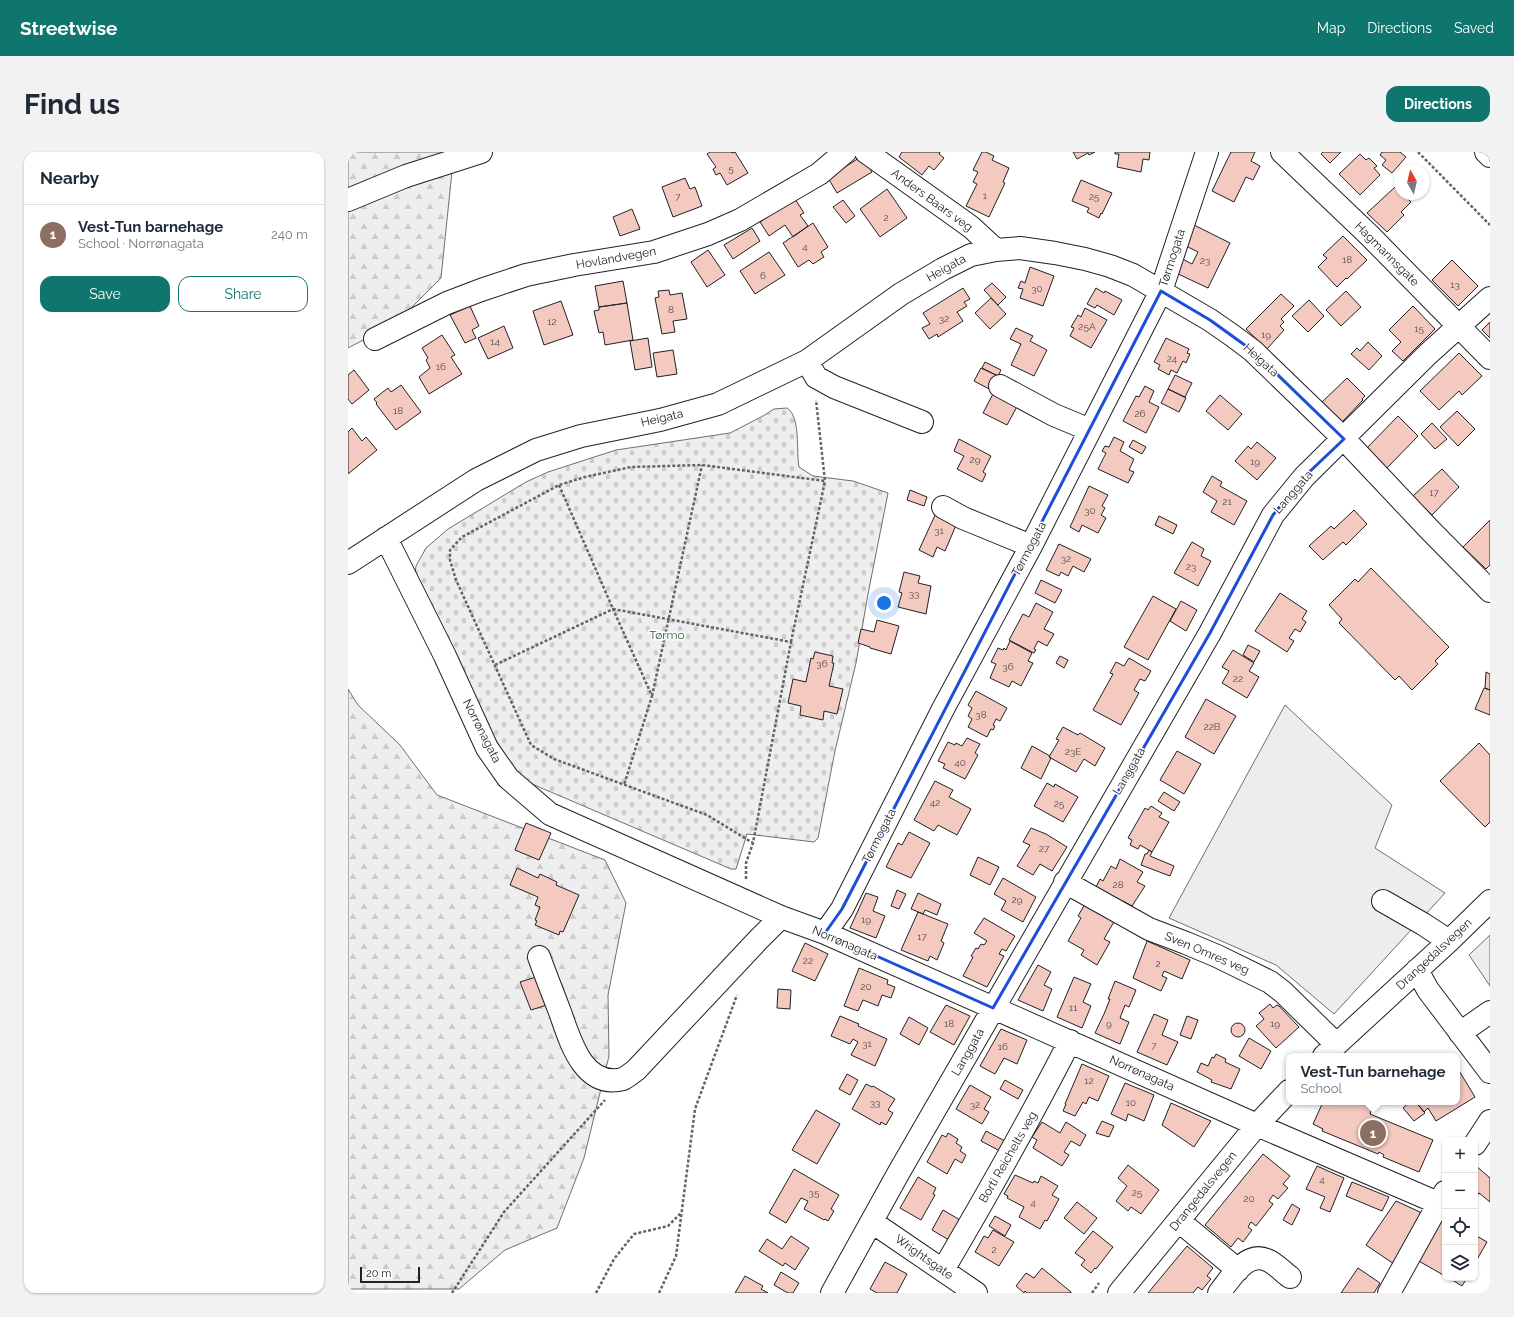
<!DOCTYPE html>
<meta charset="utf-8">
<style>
:root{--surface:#fff;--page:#f2f2f3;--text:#1f2937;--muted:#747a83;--line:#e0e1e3;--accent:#0f766e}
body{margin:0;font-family:Raleway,sans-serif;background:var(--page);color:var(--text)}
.controls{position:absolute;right:12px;bottom:12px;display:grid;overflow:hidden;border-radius:8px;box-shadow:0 1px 3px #0004}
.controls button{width:36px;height:36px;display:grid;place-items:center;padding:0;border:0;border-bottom:1px solid var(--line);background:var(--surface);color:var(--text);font:20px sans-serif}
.compass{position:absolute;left:1046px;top:12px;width:36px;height:36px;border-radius:50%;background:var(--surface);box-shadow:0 1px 3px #0004;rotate:352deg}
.scale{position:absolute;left:12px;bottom:10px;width:60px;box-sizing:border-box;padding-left:4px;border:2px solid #222;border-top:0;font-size:11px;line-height:14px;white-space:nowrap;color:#222;-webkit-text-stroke:3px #fff;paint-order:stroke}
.you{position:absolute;left:536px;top:451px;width:14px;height:14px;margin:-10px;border:3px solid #fff;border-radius:50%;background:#1a73e8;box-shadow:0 0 0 6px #1a73e833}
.badge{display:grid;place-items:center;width:26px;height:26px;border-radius:50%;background:var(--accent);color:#fff;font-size:13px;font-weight:700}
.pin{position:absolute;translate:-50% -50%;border:2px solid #fff;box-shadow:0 1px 4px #0006}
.popup{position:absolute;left:938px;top:901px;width:174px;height:52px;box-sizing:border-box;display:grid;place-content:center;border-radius:8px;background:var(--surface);filter:drop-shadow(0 1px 3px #0005);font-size:13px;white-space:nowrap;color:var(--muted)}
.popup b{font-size:15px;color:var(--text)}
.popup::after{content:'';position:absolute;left:50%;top:100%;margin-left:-8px;border:8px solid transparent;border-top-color:var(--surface)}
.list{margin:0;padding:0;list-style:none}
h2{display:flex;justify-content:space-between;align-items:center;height:52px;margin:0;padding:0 16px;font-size:17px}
h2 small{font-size:13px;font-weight:400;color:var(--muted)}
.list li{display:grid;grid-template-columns:26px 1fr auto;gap:12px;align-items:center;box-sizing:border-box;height:60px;padding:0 16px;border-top:1px solid var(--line)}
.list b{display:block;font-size:15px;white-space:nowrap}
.list p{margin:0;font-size:13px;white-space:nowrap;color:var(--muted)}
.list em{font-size:13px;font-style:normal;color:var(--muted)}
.actions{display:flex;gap:8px;padding:12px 16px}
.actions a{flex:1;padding:9px 0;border:1px solid var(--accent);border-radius:12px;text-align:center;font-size:14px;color:var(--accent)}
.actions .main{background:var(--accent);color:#fff}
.icon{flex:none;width:22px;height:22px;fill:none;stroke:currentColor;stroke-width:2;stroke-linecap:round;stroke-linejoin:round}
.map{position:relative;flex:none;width:1142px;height:1141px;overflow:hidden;border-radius:12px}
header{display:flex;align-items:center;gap:24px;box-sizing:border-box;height:56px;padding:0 20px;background:var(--accent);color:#fff}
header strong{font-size:19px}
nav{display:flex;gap:22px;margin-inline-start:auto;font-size:14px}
.intro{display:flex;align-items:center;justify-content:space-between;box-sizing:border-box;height:96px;padding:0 24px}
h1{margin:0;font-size:28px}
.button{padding:10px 18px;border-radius:12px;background:var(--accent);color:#fff;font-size:14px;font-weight:700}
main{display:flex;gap:24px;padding:0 24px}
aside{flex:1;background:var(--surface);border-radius:12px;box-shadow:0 1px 3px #0004}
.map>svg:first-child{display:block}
.forest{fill:url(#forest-firs);stroke:#6f6f6f}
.cemetery{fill:url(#cemetery-stones);stroke:#6f6f6f}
.parking{fill:#ededed;stroke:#6f6f6f}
.building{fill:#f3c9c0;stroke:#222}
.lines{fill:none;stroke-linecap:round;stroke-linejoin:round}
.minor-casing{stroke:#222;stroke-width:24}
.major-casing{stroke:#222;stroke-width:24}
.highway-casing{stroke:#222;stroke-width:24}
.path{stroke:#646464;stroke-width:2.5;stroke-dasharray:3 2;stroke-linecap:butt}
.minor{stroke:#fff;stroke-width:22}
.major{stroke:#fff;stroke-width:22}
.highway{stroke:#fff;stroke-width:22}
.marked{fill:none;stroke:#1d4ed8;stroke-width:3;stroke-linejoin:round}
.labels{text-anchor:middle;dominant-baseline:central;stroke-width:3;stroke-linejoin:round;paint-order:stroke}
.number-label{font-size:10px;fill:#564c4a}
.street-label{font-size:12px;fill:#222;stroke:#fff}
.park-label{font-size:12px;fill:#2f5e38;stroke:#fff}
</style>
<header>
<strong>Streetwise</strong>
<nav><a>Map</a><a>Directions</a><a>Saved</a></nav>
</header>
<div class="intro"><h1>Find us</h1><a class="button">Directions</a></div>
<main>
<aside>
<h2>Nearby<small></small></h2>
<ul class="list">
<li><span class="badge" style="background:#8d6e63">1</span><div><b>Vest-Tun barnehage</b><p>School · Norrønagata</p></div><em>240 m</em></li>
</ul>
<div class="actions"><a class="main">Save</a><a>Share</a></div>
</aside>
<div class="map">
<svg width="1142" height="1141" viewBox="0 0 1142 1141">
<defs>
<pattern id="forest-firs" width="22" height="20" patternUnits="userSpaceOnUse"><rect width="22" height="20" fill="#eee"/><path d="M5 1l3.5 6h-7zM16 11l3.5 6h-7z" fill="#ccc"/></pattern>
<pattern id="cemetery-stones" width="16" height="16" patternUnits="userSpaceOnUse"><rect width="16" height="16" fill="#eee"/><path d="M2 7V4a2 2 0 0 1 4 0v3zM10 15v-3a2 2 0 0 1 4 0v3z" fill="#ccc"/></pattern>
</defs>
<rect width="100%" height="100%" fill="#fff"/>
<path class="forest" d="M0,0H106L93,126L48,171L0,196Z
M0,537L10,553L52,593L89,643L257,708L278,751L260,843L261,904L236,1006L209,1076L157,1098L111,1137H0Z"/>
<path class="cemetery" d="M439,256C453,265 448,299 451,315L465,324L505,329L540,341L520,442L508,511L487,599L470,686L466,690L399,682L388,717H383L170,626L137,598L67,421L68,414L78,396L100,377L178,330L200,320L268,298L382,281L415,264L426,257Z"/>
<path class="parking" d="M937,553L1044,653L1027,696L1097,741L986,862L928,813L821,766Z
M1142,783V834L1121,803Z"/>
<path class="building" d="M362,0H383L384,1L387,0L400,21L379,33L372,21L368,23L365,17L368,15L359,2Z
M554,0H592L591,2L596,6L586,18L581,14L574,23L551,5Z
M634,0H638L646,4L644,8L661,16L655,30L657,31L641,65L618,54L629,32L625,30L630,20L625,18Z
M725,0H747L741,3L740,1L729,7Z
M767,0H802L801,8L795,7L793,20L769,15L771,2H767Z
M883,0H907L903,9L912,14L905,28L898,25L886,50L864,39Z
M975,0H993L982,11L973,2Z
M1034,0H1052L1058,5L1044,21L1034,13L1038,8L1032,3Z
M1012,2L1018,8L1021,6L1029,14L1026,16L1032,23L1012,43L991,22Z
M514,4L524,20L489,41L480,26Z
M337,26L342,37L347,35L354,54L325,65L314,35Z
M733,28L764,41L754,62L753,61L751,66L739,60L741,56L724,49Z
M1047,35L1052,39V42H1055L1063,50L1053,60L1056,63L1039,80L1019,61Z
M539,37L559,66L532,85L512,57Z
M447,47L456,61L452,63L460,74L445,85L437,73L421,84L412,70Z
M495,48L507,64L498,71L485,55Z
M284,57L292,77L272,84L265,65Z
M465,71L480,95L473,100L476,105L465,112L461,108L450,115L435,91Z
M846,73L882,91L860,136L828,121L831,105L844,112L850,100L836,93Z
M404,76L412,89L385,107L376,93Z
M995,84L1019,108L999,127L998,126L989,135L970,115L979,106L975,103Z
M360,98L377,123L359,135L343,110Z
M421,100L437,123L407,142L392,119Z
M1104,108L1130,134L1110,154L1084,128Z
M682,115L706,124L695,154L672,146L675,137L670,136L673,129L677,131Z
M275,129L279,151L251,155L247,134Z
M644,131L658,145L650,153L636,138Z
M615,136L622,147L616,150L619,154L609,160L615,169L590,185L589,182L581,187L574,176L582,172L575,161Z
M748,136L756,141L757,139L774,148L766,163L749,153L747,156L739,152Z
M321,138L322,143L334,141L339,167L325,169L327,180L314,182L307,146L311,145L310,139Z
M998,139L1013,155L993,174L978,158Z
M933,142L946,154L933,167L936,170L932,174L936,178L919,197L898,177Z
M643,146L658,162L642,177L627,161Z
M961,148L976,164L960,180L944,164Z
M213,149L225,183L196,193L185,159Z
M279,151L285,188L257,193L255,180L251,181L246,159L251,158V155Z
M122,154L131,174L124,178L128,186L117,191L102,163Z
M1065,154L1087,177L1055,209L1044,199L1053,190L1041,178Z
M737,156L759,168L743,196L722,184L726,176L723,175L730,163L733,165Z
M1142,170V186L1134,178Z
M156,174L165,196L140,207L130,186Z
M668,176L685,184L682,189L699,198L686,224L663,213L673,192L662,187Z
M94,183L107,203L103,205L114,222L81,242L71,225L82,216L78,208L80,206L74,196Z
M300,186L304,215L287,218L282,189Z
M818,186L841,197L839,201L842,202L838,211L835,209L829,221L823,218L821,223L810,217L812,213L806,210Z
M1020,190L1034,204L1021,218L1003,202L1009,196L1012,199Z
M325,198L329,222L309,225L305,201Z
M1111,201L1134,224L1114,243L1111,239L1091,258L1072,239Z
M637,210L653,218L650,224L634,216Z
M633,216L650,224L643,238L626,229Z
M6,218L21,238L4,252L0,247V223Z
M827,223L844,231L837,245L820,237Z
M999,226L1017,244L1014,247L1015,248L993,271L973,251Z
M53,233L73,260L48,278L28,252L29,251L26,247L40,236L43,240Z
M797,234L806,239L801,250L811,255L798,281L775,269L788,244L791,245Z
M820,237L838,246L831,260L813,251Z
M647,238L671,251L659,273L635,261Z
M872,243L894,262L880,278L858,259Z
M1109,259L1127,277L1110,294L1092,275Z
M1050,264L1070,284L1038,317L1018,297Z
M1084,271L1099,287L1087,297L1073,282Z
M4,276L14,289L18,285L29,298L0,322V280Z
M766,285L776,290L772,299L786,307L781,318L786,320L780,331L750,317L758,301L754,299L757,294L761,295Z
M611,287L643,304L635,320L638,322L634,330L609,317L616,304L606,299Z
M785,288L798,295L794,302L781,295Z
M909,290L928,306L909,328L887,309L900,294L903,297Z
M1094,317L1111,335L1084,363L1065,344Z
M864,324L874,330L872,334L899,349L886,373L863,360L869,349L855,340Z
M741,334L760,343L754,354L757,356L753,363L758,366L750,381L734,373L731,380L722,375Z
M562,338L579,345L576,354L559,348Z
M1006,358L1019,372L998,393L995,390L975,408L961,394L983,374L986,377Z
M588,361L609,371L597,399L589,395L585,405L571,398Z
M811,364L829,373L825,382L807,373Z
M1142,368V413L1138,417L1115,395Z
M844,390L856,397L853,404L863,409L850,434L826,421Z
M711,392L743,407L736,420L725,414L720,424L713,420L711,424L698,418Z
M1023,416L1101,495L1087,509L1090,512L1064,538L1051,524L1047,528L991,471L994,467L981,453L1007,427L1010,430Z
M556,420L572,424L570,431L583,434L578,462L550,455L554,441L551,440Z
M693,428L714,438L707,451L687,441Z
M932,441L959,459L954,467L958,470L952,480L947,477L941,486L946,489L939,500L907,479Z
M805,444L828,457L800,508L776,495Z
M833,449L849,458L838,479L822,469Z
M688,451L705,460L696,477L706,482L699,494L690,489L686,497L688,498L686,501L661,488L675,462L681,465Z
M529,468L551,474L543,502L522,496V495L510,491L513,477L526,480Z
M662,489L684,501L680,509L685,511L673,534L664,529L661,535L642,526L648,512L643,510L650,496L655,498L656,496L658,498Z
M900,493L912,499L906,510L895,503Z
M885,498L906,511L901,519L911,525L899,546L874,531L881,519L874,515Z
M467,500L485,504L484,511H486L481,534L495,537L489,562L476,559L475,568L452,563L453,554L440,551L445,527L458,530L463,506L465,507Z
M712,504L720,508L716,516L708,511Z
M781,506L803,519L797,529L792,527L786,538L791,541L773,573L745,558L765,522L762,521L768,510L776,514Z
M1138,520L1142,522V538L1137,536Z
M1136,536L1142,538V563L1127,557Z
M628,539L659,556L652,569L648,567L645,573L647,574L645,578L643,577L639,585L620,575L624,567L620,564L624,556L620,553Z
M858,547L888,564L866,602L837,585Z
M715,575L730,583L732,581L757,596L747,614L736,607L728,620L701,605L711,588L708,587Z
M619,586L632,592L627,601L630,603L617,627L595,616L597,612L590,609L600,590L607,593L608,591L614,594Z
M1131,591L1142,603V670L1137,675L1092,629Z
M684,594L702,604L701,605L703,606L693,627L673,616Z
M829,599L853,612L836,642L812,628Z
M587,629L605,638L601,645L623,657L609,683L590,673L586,679L566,668Z
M699,631L706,635L707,632L730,645L715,670L686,654Z
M816,640L832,650L826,659L810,649Z
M803,654L814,661L811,665L821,670L804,700L792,693L790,697L782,693L784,688L780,686L797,656L800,658Z
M178,671L203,681L191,708L167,698Z
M683,676L698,682L719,695L704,719L692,712L685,723L669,714L682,693L675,690Z
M561,680L582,691L563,726L538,715L550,691L554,693Z
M801,698L804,700L802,704L826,714L822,724L793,713L797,702H799Z
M630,705L651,715L642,733L622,723Z
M772,707L795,720L789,730L797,734L784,754L775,749L773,751L747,737L752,727L755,729L763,714L768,717Z
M169,716L190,726L192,722L209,730L208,733L231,743L215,780L212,779L211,783L187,773L189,769L187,768L192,755L187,753L190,745L162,733Z
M655,726L688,745L675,770L653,758L658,749L646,742Z
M549,738L558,742L551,757L543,754Z
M518,741L530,745L525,759L537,764L528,786L502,776Z
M570,741L593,752L589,763L577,758L575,762L563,757Z
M737,752L767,768L756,787L762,790L749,813L733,803L736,798L720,789L733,766L730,764Z
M570,760L600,772L593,789L596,791L589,808L582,804L580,809L553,798Z
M636,766L667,784L658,799L654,797L651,802L656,804L639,835L615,824L625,805L623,804L628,796L630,797L633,792L636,793L639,789L626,781Z
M799,789L842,808L834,827L816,819L814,824L819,826L813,839L785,826Z
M457,791L480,802L467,829L444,819Z
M690,813L703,820L696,833L704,837L695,859L670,848Z
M511,816L540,828L539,832L547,835L543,846L534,843L530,854L515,848L510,859L496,854Z
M188,825L199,853L183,858L172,830Z
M726,825L743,832L735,850L743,854L734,876L709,865Z
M767,829L788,838L781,855L777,853L772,866L781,870L772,892L747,881L756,862L762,847H760Z
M430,837L443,838L442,857L429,856Z
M922,852L925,856L929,853L931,854L951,875L928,896L908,874L916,867L911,861Z
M598,853L622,864L606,893L582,880Z
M806,862L820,868L814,883L830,890L819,913L789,900Z
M492,864L511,872L510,874L539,887L527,914L503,903L510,890L505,887L502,892L483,884Z
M839,864L850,868L843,887L832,883Z
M561,865L580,876L571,893L552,882Z
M883 878a7 7 0 1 1 14 0a7 7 0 1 1-14 0Z
M653,877L679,888L669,912L656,906L647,922L632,914Z
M901,886L923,899L913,917L891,904Z
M868,902L878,907L877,910L892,917L883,937L863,930L864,928L849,920L853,911L860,914L864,905L866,906Z
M734,912L761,924L750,949L741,945L738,952L735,950L727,964L715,959L718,952H717Z
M1110,917L1127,945L1088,969L1080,956L1076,960L1068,950H1109Z
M499,922L510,928L502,943L491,937Z
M657,928L675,938L670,947L652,937Z
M777,931L806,943L796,969L780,962L778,969L763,962Z
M518,932L524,935L525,934L547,947L540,958L545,961L538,973L533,970L532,973L504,957Z
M622,933L643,945L636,957L641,960L634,972L608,957Z
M975,950H979L986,953L988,950H1026L1022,962L1085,988L1071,1020L1035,1005L1036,1003L1031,1000L1030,1002L974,979L975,977L965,972Z
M1062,950H1068L1077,961L1066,969L1055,956Z
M823,951L863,969L846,995L814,973Z
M468,958L492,972L469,1012L444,998Z
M754,969L766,974L761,985L748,981Z
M694,970L712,981L718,970L738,983L732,994L723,989L716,1000L721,1003L714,1014L685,996L689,988L684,985Z
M638,979L657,989L652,999L633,989Z
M600,981L610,987L608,991L614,995L612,999L618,1003L614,1011L607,1007L599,1022L579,1010L594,983L598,985Z
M915,1002L942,1024L935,1032L940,1036L930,1047L925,1043L921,1049L925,1052L908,1074L903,1070L900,1075L904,1078L895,1090L890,1086L883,1095L857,1073Z
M780,1013L811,1038L793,1062L783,1055L780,1059L768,1049L779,1034L770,1026Z
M1127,1013L1142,1026V1050L1131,1041L1127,1048Z
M969,1014L996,1026L982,1060L972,1056L977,1045L958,1037Z
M446,1017L491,1043L483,1057L486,1059L480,1069L477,1067L476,1068L456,1057L460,1049L453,1046L438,1071L421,1061Z
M667,1023L685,1031L686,1029L690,1031L693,1024L710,1034L704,1043L711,1047L699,1069L697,1068L692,1077L671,1065L676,1055L659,1046L660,1044L656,1042Z
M570,1025L588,1036L585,1042L587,1043L573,1068L552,1056Z
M1004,1030L1041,1045L1034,1059L998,1044Z
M1048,1049L1072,1060L1075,1071L1046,1112L1018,1093Z
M729,1050L749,1066L736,1082L716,1066Z
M944,1052L952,1057L944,1073L935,1068Z
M595,1058L612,1068L601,1088L584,1078Z
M647,1064L663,1073L657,1084L641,1074Z
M1094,1064L1097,1066V1124L1069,1108Z
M645,1078L666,1090L651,1114L627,1100L636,1084L640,1086Z
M745,1079L765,1095L748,1117L747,1116L743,1121L733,1113L737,1108L727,1101Z
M1127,1083L1139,1090L1127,1111Z
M443,1084L461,1096L447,1118L437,1111L435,1114L411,1099L419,1087L434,1097Z
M839,1094L865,1116L859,1124L863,1127L854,1138L850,1135L845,1141H800Z
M537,1110L559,1122L549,1141H529L522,1137Z
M694,1116L723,1140V1141H679L677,1139L676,1141L668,1134L678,1121L686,1126Z
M1010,1116L1032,1131L1026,1141H993Z
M433,1120L451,1131L445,1141H440L426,1133Z
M397,1124L415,1134L413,1137L420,1141H387Z
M1101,1126H1119L1114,1134Z"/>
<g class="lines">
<g class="minor-casing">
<path id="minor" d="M518,0L623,75L648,98
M934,0L1021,83L1142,206
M27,187L99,151L133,138L178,123L226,113L306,100L360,82L392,68L471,22L497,0
M459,209L468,225L486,235L574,270
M652,234L706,263L742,278
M595,355L615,366L683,394
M38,386L97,504L139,596L160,626L202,662L433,765L477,781L909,973L1090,1051
M0,411L128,328L188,298L233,284L312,268L370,252L459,209L553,142L595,117L623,103L648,98L672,96L707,101L737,107L762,114L785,123L862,168L885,184L905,199L996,287L1080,376L1142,439
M717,730L801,777L838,791L869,804L922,830L935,840L988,892
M1035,749L1075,772L1101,789
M477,781L494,757L595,557L683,394L813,139L859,0
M191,805C198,824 205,842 212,860C222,888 235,937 275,927C279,925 284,921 288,918L410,788L433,765
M1069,818L1080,838L1142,920
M1112,881L1142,860
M976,904L1101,789L1142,749
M1127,992L1142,969
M831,1069L890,1118
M524,1070L628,1141
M595,1118C639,1043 682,967 722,889
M484,1141L551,1020L862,481L925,363L956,325L1080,202L1142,146
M771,1141L909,973L941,939
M871,1141C883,1126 898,1099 919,1108C927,1111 935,1120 942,1125
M1041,1141L1097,1040"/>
</g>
<g class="major-casing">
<path id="major" d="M1138,0L1142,4"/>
</g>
<g class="highway-casing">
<path id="highway" d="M0,48L58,24L133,0"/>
</g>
<path class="path" d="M1070,0L1142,73
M211,333L265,457L443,490L405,691L359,663L206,607L183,593L108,428L102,408V398L114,385L211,333L237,325L283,315L354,313L477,329L468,248
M443,490L477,329
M147,513L265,457L304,544L276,633
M304,544L354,313
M398,727V711L405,691
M104,1141L156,1060L257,948
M248,1141L266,1107L286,1082L320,1074L333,1061
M311,1141L328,1104L347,957L389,843
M744,1141L751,1131"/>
<use href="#minor" class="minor"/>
<use href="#major" class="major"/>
<use href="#highway" class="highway"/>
</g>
<path class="marked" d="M813,139L862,168L905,199L996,287L956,325L925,363L862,481L645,856L477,781L494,757Z"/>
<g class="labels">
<g class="number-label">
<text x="383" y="16">5</text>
<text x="637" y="43">1</text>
<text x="330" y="44">7</text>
<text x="746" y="44">25</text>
<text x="538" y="65">2</text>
<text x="457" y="94">4</text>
<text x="999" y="107">18</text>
<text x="857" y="108">23</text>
<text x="415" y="123">6</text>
<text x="1107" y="132">13</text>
<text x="689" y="136">30</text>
<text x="323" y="157">8</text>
<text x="596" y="166">32</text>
<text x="204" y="169">12</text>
<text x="739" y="174">25A</text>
<text x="1071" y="176">15</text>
<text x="918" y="182">19</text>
<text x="147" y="189">14</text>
<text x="824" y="206">24</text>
<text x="93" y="214">16</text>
<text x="50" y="258">18</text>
<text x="792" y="261">26</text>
<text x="627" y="307">29</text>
<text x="907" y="309">19</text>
<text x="1086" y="340">17</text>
<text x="879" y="349">21</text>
<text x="742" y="358">30</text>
<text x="591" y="378">31</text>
<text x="718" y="406">32</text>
<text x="843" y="414">23</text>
<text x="566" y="441">33</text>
<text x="474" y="511">36</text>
<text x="660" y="514">36</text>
<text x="890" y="526">22</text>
<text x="633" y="562">38</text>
<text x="864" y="574">22B</text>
<text x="725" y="599">23E</text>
<text x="612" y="610">40</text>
<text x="587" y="650">42</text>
<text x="711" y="651">25</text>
<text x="696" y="696">27</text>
<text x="770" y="732">28</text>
<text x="669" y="747">29</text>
<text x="518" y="767">19</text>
<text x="574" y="784">17</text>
<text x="460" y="808">22</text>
<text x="810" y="811">2</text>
<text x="518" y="834">20</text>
<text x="725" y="855">11</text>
<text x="601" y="871">18</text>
<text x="761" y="871">9</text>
<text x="927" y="871">19</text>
<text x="519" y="891">31</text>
<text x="806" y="893">7</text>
<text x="655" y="894">16</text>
<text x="741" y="928">12</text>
<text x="527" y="950">33</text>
<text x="783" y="950">10</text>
<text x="627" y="952">32</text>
<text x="974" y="1027">4</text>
<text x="466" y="1040">35</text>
<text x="789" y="1040">25</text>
<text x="901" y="1046">20</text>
<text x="685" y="1050">4</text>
<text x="646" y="1097">2</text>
</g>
<g class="street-label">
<text transform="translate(584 48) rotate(36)">Anders Baars veg</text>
<text transform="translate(1039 102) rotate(45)">Hagmannsgate</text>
<text transform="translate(268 106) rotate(-10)">Hovlandvegen</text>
<text transform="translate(824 106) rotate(-72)">Tørmogata</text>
<text transform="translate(598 116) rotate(-29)">Heigata</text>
<text transform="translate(913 208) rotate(42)">Heigata</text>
<text transform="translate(314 266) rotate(-13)">Heigata</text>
<text transform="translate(945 340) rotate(-49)">Langgata</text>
<text transform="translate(681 397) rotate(-62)">Tørmogata</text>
<text transform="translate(134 579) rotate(63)">Norrønagata</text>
<text transform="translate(781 619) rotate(-60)">Langgata</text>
<text transform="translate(531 684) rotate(-63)">Tørmogata</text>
<text transform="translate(497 791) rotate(23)">Norrønagata</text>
<text transform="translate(859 801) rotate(23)">Sven Omres veg</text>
<text transform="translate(1086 802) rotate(-43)">Drangedalsvegen</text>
<text transform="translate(620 900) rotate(-60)">Langgata</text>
<text transform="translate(794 921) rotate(24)">Norrønagata</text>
<text transform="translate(660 1005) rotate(-60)">Borti Reichelts veg</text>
<text transform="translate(855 1039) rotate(-51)">Drangedalsvegen</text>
<text transform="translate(576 1105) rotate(35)">Wrightsgate</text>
</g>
<g class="park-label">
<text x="319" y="483">Tørmo</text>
</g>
</g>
</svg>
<div class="controls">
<button>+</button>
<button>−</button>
<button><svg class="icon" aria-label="locate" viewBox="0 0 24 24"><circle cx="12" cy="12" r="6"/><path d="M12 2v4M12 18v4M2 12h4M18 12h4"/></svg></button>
<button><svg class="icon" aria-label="layers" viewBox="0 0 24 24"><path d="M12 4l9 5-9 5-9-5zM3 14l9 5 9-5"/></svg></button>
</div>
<svg class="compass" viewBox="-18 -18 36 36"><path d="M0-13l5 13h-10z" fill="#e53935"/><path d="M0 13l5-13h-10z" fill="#747a83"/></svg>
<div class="scale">20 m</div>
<div class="you"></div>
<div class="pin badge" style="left:1025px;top:981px;background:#8d6e63">1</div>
<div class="popup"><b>Vest-Tun barnehage</b>School</div>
</div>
</main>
